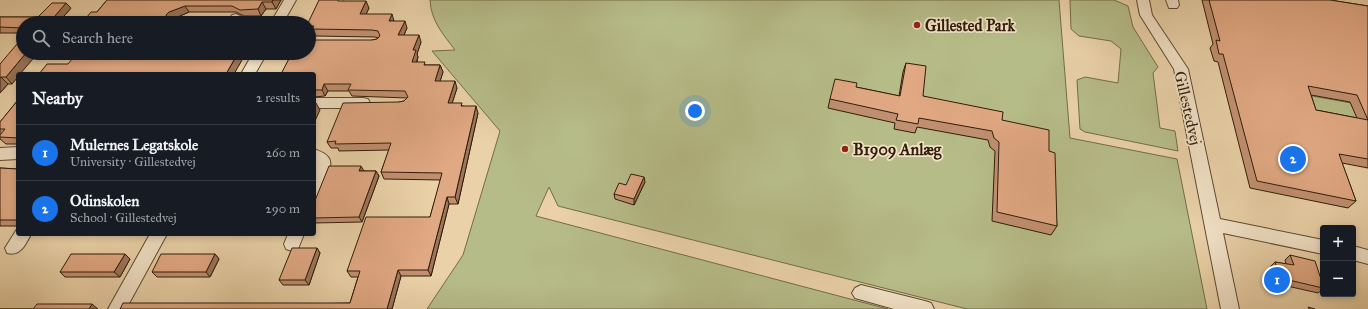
<!DOCTYPE html>
<meta charset="utf-8">
<style>
:root{--surface:#171b24;--page:#20242c;--text:#f1f3f6;--muted:#9ea1a6;--line:#363941;--accent:#1a73e8}
body{margin:0;font-family:"IM FELL Great Primer",serif;background:var(--page);color:var(--text)}
.controls{position:absolute;right:12px;bottom:12px;display:grid;overflow:hidden;border-radius:4px;box-shadow:0 2px 6px #0003}
.controls button{width:36px;height:36px;display:grid;place-items:center;padding:0;border:0;border-bottom:1px solid var(--line);background:var(--surface);color:var(--text);font:20px sans-serif}
.you{position:absolute;left:695px;top:111px;width:14px;height:14px;margin:-10px;border:3px solid #fff;border-radius:50%;background:#1a73e8;box-shadow:0 0 0 6px #1a73e833}
.badge{display:grid;place-items:center;width:26px;height:26px;border-radius:50%;background:var(--accent);color:#fff;font-size:13px;font-weight:700}
.pin{position:absolute;translate:-50% -50%;border:2px solid #fff;box-shadow:0 1px 4px #0006}
.list{margin:0;padding:0;list-style:none}
h2{display:flex;justify-content:space-between;align-items:center;height:52px;margin:0;padding:0 16px;font-size:17px}
h2 small{font-size:13px;font-weight:400;color:var(--muted)}
.list li{display:grid;grid-template-columns:26px 1fr auto;gap:12px;align-items:center;box-sizing:border-box;height:56px;padding:0 16px;border-top:1px solid var(--line)}
.list b{display:block;font-size:15px;white-space:nowrap}
.list p{margin:0;font-size:13px;white-space:nowrap;color:var(--muted)}
.list em{font-size:13px;font-style:normal;color:var(--muted)}
.icon{flex:none;width:22px;height:22px;fill:none;stroke:currentColor;stroke-width:2;stroke-linecap:round;stroke-linejoin:round}
.map{position:relative;flex:none;width:1368px;height:309px;overflow:hidden}
.search{position:absolute;background:var(--surface);box-shadow:0 2px 6px #0003;left:16px;top:16px;width:300px;height:44px;display:flex;align-items:center;gap:10px;box-sizing:border-box;padding:0 14px;border-radius:22px;color:var(--muted);font-size:15px}
.panel{position:absolute;background:var(--surface);box-shadow:0 2px 6px #0003;left:16px;top:72px;width:300px;height:164px;border-radius:4px}
.map>svg:first-child{display:block}
.green{fill:#b6bc88;stroke:#736c48}
.lines{fill:none;stroke-linecap:round;stroke-linejoin:round}
.minor-casing{stroke:#5e4a31;stroke-width:2}
.minor{fill:#f1e1c6;fill-rule:evenodd}
.wall{fill:#c19071;stroke:#301d09;fill-rule:evenodd}
.shaded-wall{fill:#9d765c;stroke:#301d09}
.building{fill:#e0a883;stroke:#301d09;fill-rule:evenodd}
.poi-dot{fill:#8f2418;stroke:#f1e1c6;stroke-width:1.5}
.labels{text-anchor:middle;dominant-baseline:central;stroke-width:3.5;stroke-linejoin:round;paint-order:stroke}
.poi-label{font-size:16px;font-weight:bold;fill:#301d09;stroke:#f1e1c6;text-anchor:start}
.street-label{font-size:16px;fill:#301d09;stroke:#f1e1c6}
</style>
<div class="map">
<svg width="1368" height="309" viewBox="0 0 1368 309">
<rect width="100%" height="100%" fill="#ead1a8"/>
<filter id="stains"><feTurbulence type="fractalNoise" baseFrequency=".005" numOctaves="4"/><feColorMatrix values="0 0 0 0 .2 0 0 0 0 .09 0 0 0 0 .02 0 0 0 .5 -.17"/></filter>
<radialGradient id="worn" r=".72"><stop offset=".6" stop-color="#630" stop-opacity="0"/><stop offset="1" stop-color="#630" stop-opacity=".3"/></radialGradient>
<path class="green" d="M430,0H1059L1070,138L1177,159L1207,309H967L558,206L549,187L536,216L888,309H427L463,255L500,131L432,51L455,50C443,34 431,21 430,0Z
M1070,0H1114L1128,6L1133,27L1158,67L1153,73L1160,128L1175,131L1178,151L1085,132L1080,129L1077,80L1085,77L1118,83L1121,49L1111,41L1079,36L1071,29Z
M1301,94L1368,106L1361,128L1310,118Z"/>
<g class="lines">
<g class="minor-casing">
<path id="minor" d="M284,0H296L283,23H234L230,18L232,15L236,14L244,18L274,17Z
M1137,0H1149L1152,15L1188,69L1220,219L1323,240V254L1223,233L1239,309H1221L1174,69L1140,15Z
M1166,0H1178L1179,5L1177,8H1169Z
M253,53H267L255,74H241Z
M314,98H363L368,99L370,103L368,107L363,108H314Z
M18,147V159L0,160V148Z
M314,149C319,151 325,153 328,157C335,164 324,189 320,196L314,198Z
M17,229L18,234H31C26,244 20,257 7,253L5,248Z
M150,234H167L126,309H108Z
M288,234H304L298,249L292,251L286,249L284,244Z
M1353,246L1368,250V264L1353,260Z
M861,285L925,301L931,303L934,309H894L855,298L852,293L855,288Z"/>
</g>
<use href="#minor" class="minor"/>
</g>
<path class="wall" d="M107,0H281L276,9H266L261,16H244L236,12H189L176,18L97,12Z
M1202,0H1330L1368,6V168L1342,163L1356,201L1348,208L1250,188L1218,62L1214,61L1210,48L1213,44ZM1311,95L1350,102L1357,118L1316,110Z
M343,1L369,8L366,14L394,21L407,28L404,35L421,42L417,54L418,57L417,62L426,65H440L443,72L440,81L457,88L452,103L463,106L478,113L458,204H449L431,276H401L392,309H120L350,303L358,277H351L347,271L430,217L441,180L384,179L381,172L389,150L339,151L338,148H331L327,142L399,102L404,101L407,98L352,96L349,91H328L325,96L314,97V74L372,40L377,39L379,38L375,37L316,36L314,33H309V23Z
M71,8L58,23H23V33H0V17H38Z
M906,63L923,96L1002,120L1049,151L1057,226L1051,235L992,221L995,151L990,147L988,140L917,127L915,133L894,129L895,123L828,108L830,99L856,87L899,96L903,72Z
M0,64L12,84H8L0,93Z
M18,100V144H6L0,139V122Z
M0,168L18,169V226H0Z
M364,171H376L379,176L362,222L314,223V203Z
M645,182L634,205L615,199L614,194L626,185Z
M171,234H222V235H171Z
M317,248L320,253L309,285H283L279,280Z
M215,254L219,259L210,277H157L152,272Z
M1290,255L1323,285V289L1318,293L1274,283L1270,267L1275,262L1286,264L1285,260Z
M130,259L120,277H65L60,272Z"/>
<path class="shaded-wall" d="M273,0H281L276,9L272,2Z
M366,1L369,8L363,21L360,14Z
M262,2L266,9L261,16L258,9Z
M66,3L71,8L58,23H49Z
M185,6L189,12L173,19L171,22L166,15L169,12Z
M392,14L394,21H389Z
M253,18L256,23H249Z
M405,21L407,28L401,42L398,35Z
M419,35L421,42L417,54L418,57L414,69L412,62L413,50Z
M26,53H38L20,74H18V77L12,84L6,77Z
M238,53H246L234,74H226Z
M440,65L443,72L438,88L435,81Z
M1,77L8,84L0,93V78Z
M455,81L457,88L450,110L448,103Z
M324,84L328,91L325,96L322,90Z
M316,103L320,110L314,123V107Z
M476,106L478,113L458,204L455,197Z
M361,166L364,171H359Z
M376,171L379,176L362,222L359,217Z
M644,177L645,182L634,205V199Z
M447,197L449,204L431,276L428,270Z
M317,248L320,253L309,285L305,280Z
M125,254L130,259L120,277L114,272Z
M215,254L219,259L210,277L206,272Z
M398,270L401,276L392,309H387Z
M92,304L98,309H89Z"/>
<path class="building" d="M107,0H273L272,2H262L258,9L240,10L232,6H185L169,12L166,15L167,18H253L249,23H82L91,12H97Z
M319,0H338V1H366L360,14H392L389,21H405L398,35H419L413,50H416L412,62H425L424,65H440L435,81H455L448,103H462L461,106H476L455,197H447L428,270H398L387,309H120L123,303H350L360,271H347L366,217H430L442,173L381,172L391,143L335,144L336,141L327,142L343,103L399,102L404,101L408,97L405,91L348,90L351,84H324L322,90H314V74H281L292,53H309V40H372L377,39L380,36L378,31L372,30L312,29L314,26H309V23H308Z
M1209,0H1330L1368,6V159L1339,154L1356,201L1257,181L1223,54H1219L1216,40L1220,41ZM1308,86L1357,95L1368,120L1316,110Z
M52,3H66L49,23H23V28L0,27V17H38Z
M23,37V53H26L6,77H1L0,78V64Z
M77,53H238L226,74H39L47,64H68Z
M906,63L926,66L923,96L1003,112L1002,120L1049,130V151L1055,153L1057,226L997,212L999,142L994,138L992,131L919,118L918,124L896,120L898,114L830,99L835,79L857,83L856,87L900,96Z
M18,100V138L0,137V135L5,129H0V122Z
M329,166H361L359,171H376L359,217L314,218V203Z
M0,168L18,169V220H0Z
M631,174L644,177L634,199L614,194L619,183L626,185Z
M292,248H317L305,280H279Z
M71,254H125L114,272H60Z
M161,254H215L206,272H152Z
M1290,255L1315,261L1323,285V288L1280,278L1275,262L1294,265Z
M37,304H92L89,309H0H33Z
M1308,307L1315,309H1309Z"/>
<g class="poi-dot">
<circle cx="917" cy="25" r="4"/>
<circle cx="845" cy="149" r="4"/>
</g>
<g class="labels">
<g class="poi-label">
<text x="925" y="25">Gillested Park</text>
<text x="853" y="149">B1909 Anlæg</text>
</g>
<g class="street-label">
<text transform="translate(1188 108) rotate(77)">Gillestedvej</text>
</g>
</g>
<rect width="100%" height="100%" filter="url(#stains)"/>
<rect width="100%" height="100%" fill="url(#worn)"/>
</svg>
<div class="controls">
<button>+</button>
<button>−</button>
</div>
<div class="you"></div>
<div class="pin badge" style="left:1277px;top:280px">1</div>
<div class="pin badge" style="left:1293px;top:159px">2</div>
<div class="search"><svg class="icon" aria-label="search" viewBox="0 0 24 24"><circle cx="10" cy="10" r="6"/><path d="M15 15l6 6"/></svg>Search here</div>
<section class="panel">
<h2>Nearby<small>2 results</small></h2>
<ul class="list">
<li><span class="badge">1</span><div><b>Mulernes Legatskole</b><p>University · Gillestedvej</p></div><em>260 m</em></li>
<li><span class="badge">2</span><div><b>Odinskolen</b><p>School · Gillestedvej</p></div><em>290 m</em></li>
</ul>
</section>
</div>
